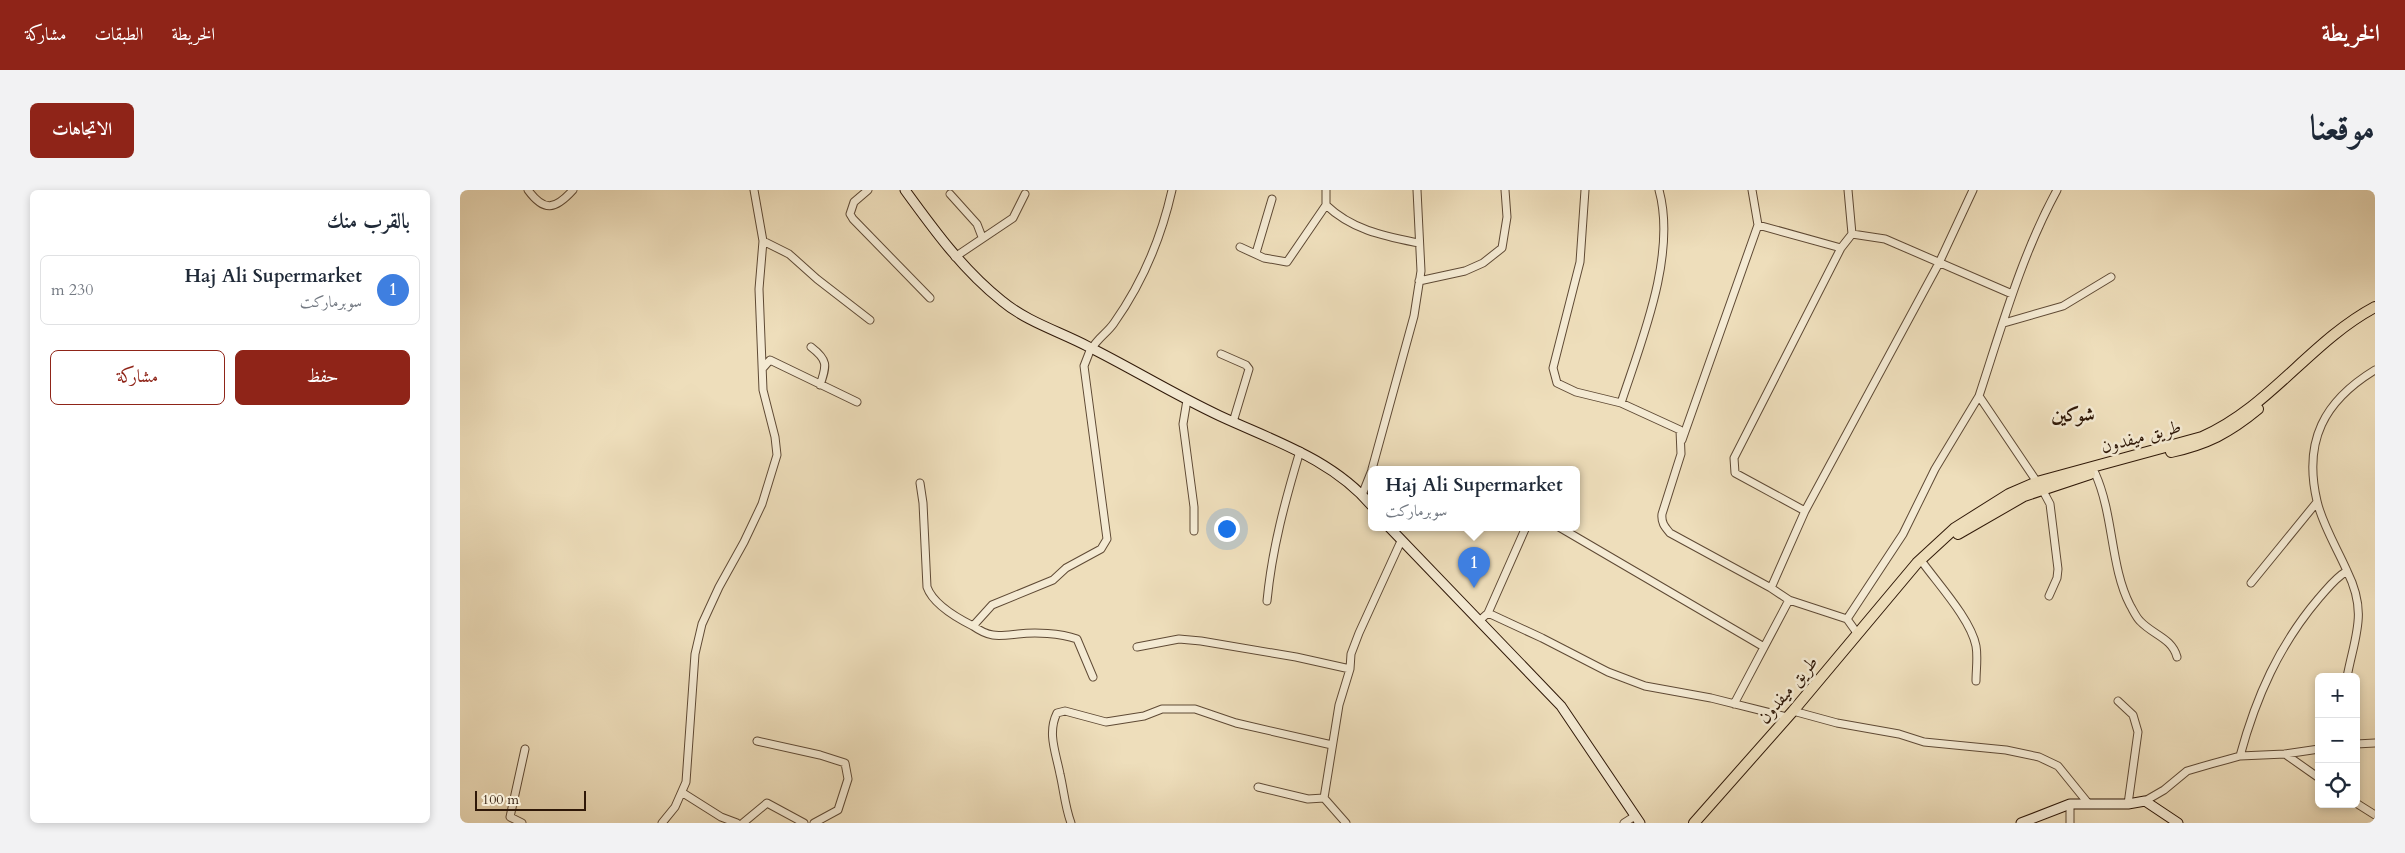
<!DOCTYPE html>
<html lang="ar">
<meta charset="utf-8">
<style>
:root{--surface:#fff;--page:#f2f2f3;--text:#1f2937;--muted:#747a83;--line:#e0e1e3;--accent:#8f2418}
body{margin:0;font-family:Cardo,Amiri,serif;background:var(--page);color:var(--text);direction:rtl}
.controls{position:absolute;right:15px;bottom:15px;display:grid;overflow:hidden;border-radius:8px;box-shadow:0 2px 8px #0003}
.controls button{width:45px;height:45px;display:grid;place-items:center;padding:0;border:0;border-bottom:1px solid var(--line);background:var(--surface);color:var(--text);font:25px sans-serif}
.scale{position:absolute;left:15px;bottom:12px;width:111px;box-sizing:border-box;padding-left:5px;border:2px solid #2f1808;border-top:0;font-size:14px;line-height:18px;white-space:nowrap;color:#2f1808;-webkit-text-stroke:4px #f4ead3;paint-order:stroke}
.you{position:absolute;left:766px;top:338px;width:18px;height:18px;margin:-12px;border:4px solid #fff;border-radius:50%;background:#1a73e8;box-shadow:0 0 0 8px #1a73e833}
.badge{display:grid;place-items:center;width:32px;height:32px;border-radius:50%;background:var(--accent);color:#fff;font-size:16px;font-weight:700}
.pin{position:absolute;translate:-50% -41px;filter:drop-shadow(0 1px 2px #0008)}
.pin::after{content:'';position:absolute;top:26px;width:18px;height:15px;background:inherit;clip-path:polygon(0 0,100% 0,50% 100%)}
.popup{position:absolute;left:908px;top:276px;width:212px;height:65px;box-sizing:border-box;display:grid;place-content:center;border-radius:8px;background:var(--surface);filter:drop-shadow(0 1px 4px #0005);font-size:16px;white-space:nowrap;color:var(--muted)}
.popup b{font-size:19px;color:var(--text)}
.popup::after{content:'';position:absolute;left:50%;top:100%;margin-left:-10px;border:10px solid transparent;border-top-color:var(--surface)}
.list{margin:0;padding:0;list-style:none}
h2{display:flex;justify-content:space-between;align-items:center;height:65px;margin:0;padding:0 20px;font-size:21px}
h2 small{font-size:16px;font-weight:400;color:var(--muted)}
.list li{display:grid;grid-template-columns:32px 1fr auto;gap:15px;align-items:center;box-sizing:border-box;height:70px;margin:0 10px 10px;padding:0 10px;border:1px solid var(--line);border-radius:8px}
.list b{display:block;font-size:19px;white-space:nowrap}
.list p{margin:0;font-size:16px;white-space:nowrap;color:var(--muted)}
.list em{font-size:16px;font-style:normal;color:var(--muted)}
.actions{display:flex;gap:10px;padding:15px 20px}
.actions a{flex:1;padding:11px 0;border:1px solid var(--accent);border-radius:8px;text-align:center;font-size:18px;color:var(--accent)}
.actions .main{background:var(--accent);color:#fff}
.icon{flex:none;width:28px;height:28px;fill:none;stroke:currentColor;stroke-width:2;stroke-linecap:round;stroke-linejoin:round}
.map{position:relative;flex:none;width:1915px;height:633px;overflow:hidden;direction:ltr;border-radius:8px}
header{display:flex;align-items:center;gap:30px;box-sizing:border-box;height:70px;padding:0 25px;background:var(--accent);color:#fff}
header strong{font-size:24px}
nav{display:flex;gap:28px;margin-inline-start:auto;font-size:18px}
.intro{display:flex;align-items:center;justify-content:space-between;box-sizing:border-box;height:120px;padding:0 30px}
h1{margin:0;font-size:35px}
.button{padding:12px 22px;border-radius:8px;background:var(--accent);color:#fff;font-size:18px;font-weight:700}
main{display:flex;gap:30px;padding:0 30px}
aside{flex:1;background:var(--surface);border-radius:8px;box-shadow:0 2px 8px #0003}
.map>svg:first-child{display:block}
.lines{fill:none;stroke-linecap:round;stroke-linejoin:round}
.street-casing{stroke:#5f4a35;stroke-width:9}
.secondary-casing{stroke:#2f1808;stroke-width:11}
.primary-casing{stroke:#2f1808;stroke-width:12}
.street{stroke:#f4ead3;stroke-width:7}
.secondary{stroke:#f4ead3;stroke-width:9}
.primary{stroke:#eedebb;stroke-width:10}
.labels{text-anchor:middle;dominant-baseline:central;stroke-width:5;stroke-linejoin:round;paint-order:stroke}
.street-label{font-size:18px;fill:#2f1808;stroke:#f4ead3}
.quarter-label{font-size:20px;font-weight:bold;fill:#2f1808;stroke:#f4ead3}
</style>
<header>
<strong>الخريطة</strong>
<nav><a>الخريطة</a><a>الطبقات</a><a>مشاركة</a></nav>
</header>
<div class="intro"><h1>موقعنا</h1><a class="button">الاتجاهات</a></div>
<main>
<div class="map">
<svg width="1915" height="633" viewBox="0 0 1915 633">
<rect width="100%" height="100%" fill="#eedebb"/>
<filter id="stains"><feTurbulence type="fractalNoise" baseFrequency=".004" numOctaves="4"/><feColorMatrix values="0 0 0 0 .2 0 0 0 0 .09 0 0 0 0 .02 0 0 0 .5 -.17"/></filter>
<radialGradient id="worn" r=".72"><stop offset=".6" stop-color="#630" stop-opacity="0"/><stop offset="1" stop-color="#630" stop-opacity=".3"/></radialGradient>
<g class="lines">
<g class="street-casing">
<path id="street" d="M68,0C84,22 95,20 113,0
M408,0L394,12L390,24L393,29L470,108
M866,0V15C892,40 924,46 958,53
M1125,0L1120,72L1093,178L1097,193L1116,202L1161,213L1220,240L1221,264L1202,324C1201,333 1205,337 1210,343L1311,398L1329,410L1274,514
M1292,0L1298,35
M1388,0L1392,44L1381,58L1274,268L1275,283L1345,321L1479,73L1513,0
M490,4L517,34L522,47
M1392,44L1425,49L1552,104
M303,51L329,64L357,89L410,130
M780,57L804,68L827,72L866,15
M796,63L812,9
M495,67L553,28L565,4
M959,91L1005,81L1023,73L1042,58L1047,27L1045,0
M1544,133L1603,116L1651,87
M351,157C368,170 367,175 360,195
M632,158C639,147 648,142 654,133C683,92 701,49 712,0
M761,164L786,175L789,179L773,232
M303,178L310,170L397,212
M1519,206C1542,136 1562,64 1597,0
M727,210L723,234L734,317V341
M1161,213C1181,152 1217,65 1199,0
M1222,250L1298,35L1381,58
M912,279L954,126L961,81L957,0
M1635,283C1654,325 1650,376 1670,415C1673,420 1676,427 1680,431C1693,445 1712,448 1717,467
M460,293L463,313L467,397C473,414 497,428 513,436L532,415L593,390L606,378L641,359L647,349L624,176L631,158
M1582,299L1590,314L1598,379L1597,388L1589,406
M902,305L912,280
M1099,337L1304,457
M1463,373C1479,395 1511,430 1516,456C1518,467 1516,480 1516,491
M1887,381C1908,423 1895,445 1887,487
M1791,393L1857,312
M1311,398L1345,321
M1329,410L1387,429L1397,443
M807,411C812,359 825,311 840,261
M1028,423L1082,448L1148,482L1185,496L1251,508L1327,527
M1387,429L1443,344L1475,279L1519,206L1577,292
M1019,431L1028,423L1066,337
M513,436C530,448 538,446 558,444C575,442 600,443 617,449L633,487
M677,457L719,449L741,451L836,467L890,479
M1658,511L1673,525L1678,542L1668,614
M1333,521L1377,533L1439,544L1464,552L1546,560L1579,567L1598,576L1628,613
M297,551L360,565L385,573L388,589L378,620L354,633
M1896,554L1915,553
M1825,564L1859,588
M1780,566C1796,507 1819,455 1859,408C1868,398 1875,388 1887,381C1878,360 1862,334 1857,311C1843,251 1864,211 1915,180
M798,597L848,609L864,608
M223,603L261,627L277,633
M1685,611L1704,600L1727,581L1751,574L1780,566L1825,564L1859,559
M1896,613L1915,625
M62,633L50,627L65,559
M202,633L215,617L226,592L235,464L242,434L259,397L284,352L302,314L317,265L315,247L303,200L299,99L303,51L294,0
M283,633L307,613L344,633
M611,633C605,617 604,601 600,584C596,563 587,543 597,523L605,521L646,532L684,526L702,519H735L776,533L872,555
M886,633L864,608L879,515L890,479L891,464L899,443L941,351
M1164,633L1175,626
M1610,633V614"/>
</g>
<g class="secondary-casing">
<path id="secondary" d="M445,0C474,40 503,80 542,111C567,132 601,142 629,157C673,179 715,205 760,226C814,251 872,269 912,316
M929,337L1101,516L1180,633
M1561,633L1610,614H1668L1685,611L1718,633"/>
</g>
<g class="primary-casing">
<path id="primary" d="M1711,262C1747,254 1769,243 1798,219
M1498,344L1564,306L1630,284
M1234,633L1333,521L1457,373L1495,338L1549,304L1577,292L1742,247C1809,218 1851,151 1915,117"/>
</g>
<use href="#street" class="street"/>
<use href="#secondary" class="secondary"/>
<use href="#primary" class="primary"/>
</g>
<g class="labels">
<g class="street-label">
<text transform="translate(1681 247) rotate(-15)">طريق ميفدون</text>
<text transform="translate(1328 500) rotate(-50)">طريق ميفدون</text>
</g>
<g class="quarter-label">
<text x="1613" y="224">شوكين</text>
</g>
</g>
<rect width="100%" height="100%" filter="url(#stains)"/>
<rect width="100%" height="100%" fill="url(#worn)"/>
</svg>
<div class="controls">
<button>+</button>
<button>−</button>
<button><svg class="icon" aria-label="locate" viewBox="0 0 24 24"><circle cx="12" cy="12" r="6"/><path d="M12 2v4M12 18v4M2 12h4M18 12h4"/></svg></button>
</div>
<div class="scale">100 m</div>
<div class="you"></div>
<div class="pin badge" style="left:1014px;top:398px;background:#3f7fe0">1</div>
<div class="popup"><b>Haj Ali Supermarket</b>سوبرماركت</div>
</div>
<aside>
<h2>بالقرب منك<small></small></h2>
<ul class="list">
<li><span class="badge" style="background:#3f7fe0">1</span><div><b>Haj Ali Supermarket</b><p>سوبرماركت</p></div><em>230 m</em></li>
</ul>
<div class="actions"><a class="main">حفظ</a><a>مشاركة</a></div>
</aside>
</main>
